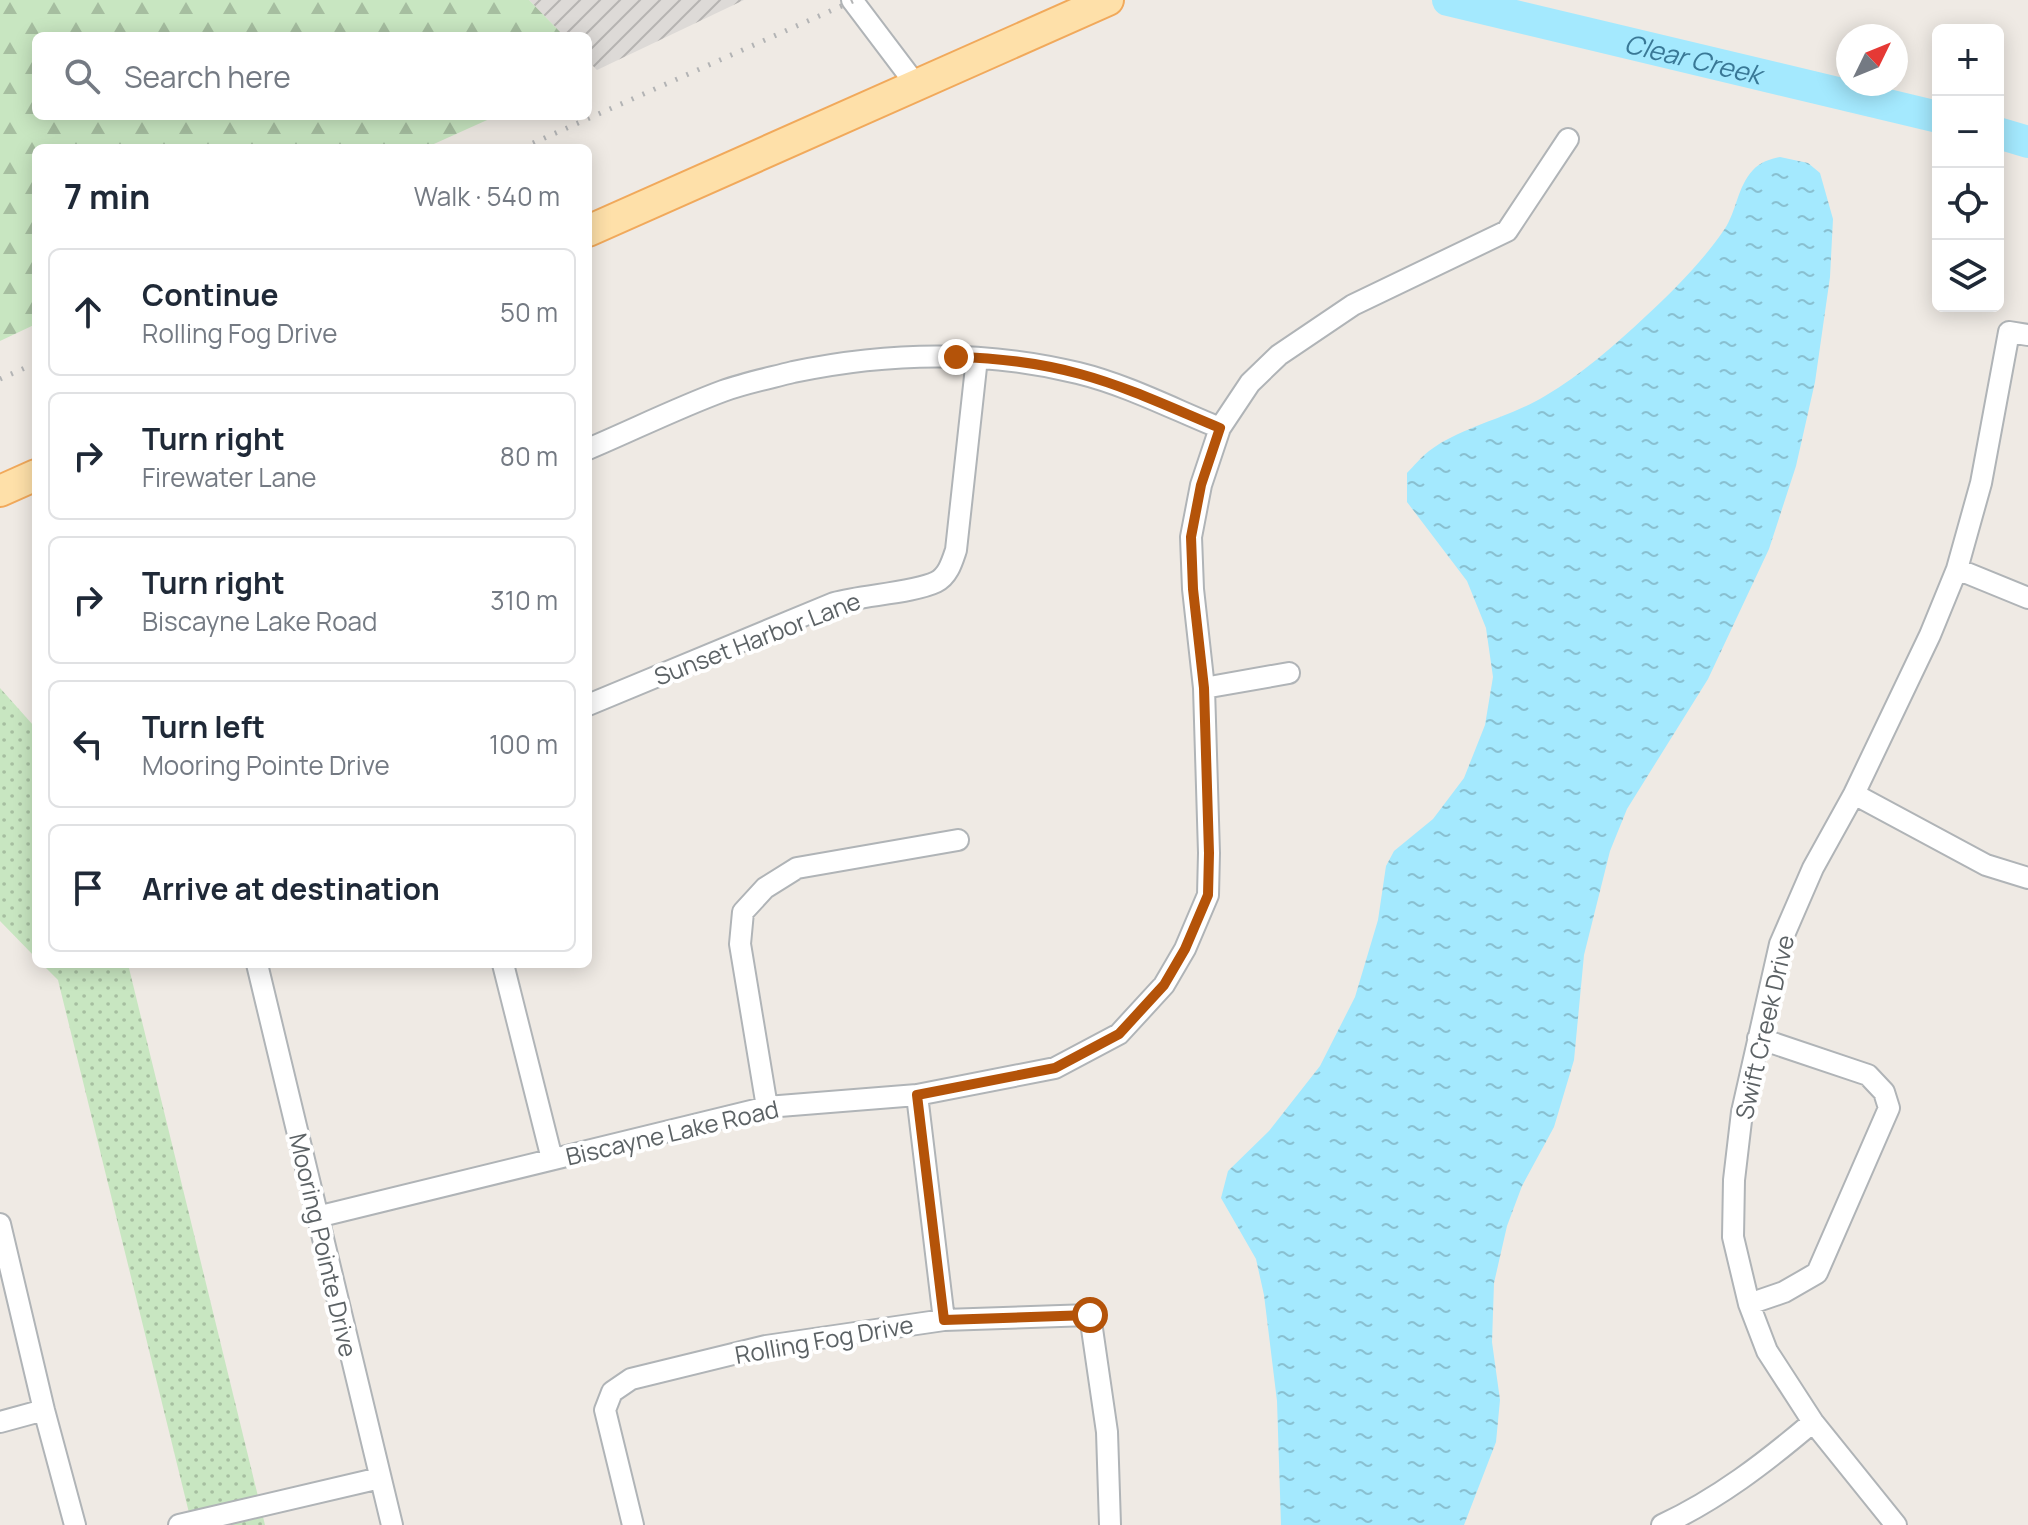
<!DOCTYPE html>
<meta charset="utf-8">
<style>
:root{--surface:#fff;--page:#f2f2f3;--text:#1f2937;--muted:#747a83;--line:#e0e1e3}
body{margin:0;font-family:Manrope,sans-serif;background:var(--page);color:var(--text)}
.controls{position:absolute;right:24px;top:24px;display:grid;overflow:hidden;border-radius:12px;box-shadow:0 4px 20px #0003}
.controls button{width:72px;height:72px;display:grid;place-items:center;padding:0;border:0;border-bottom:2px solid var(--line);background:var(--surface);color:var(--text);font:40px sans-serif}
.compass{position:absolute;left:1836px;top:24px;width:72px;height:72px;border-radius:50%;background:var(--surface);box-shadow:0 4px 20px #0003;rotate:47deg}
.stop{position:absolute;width:24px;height:24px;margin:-18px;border:6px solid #b45309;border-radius:50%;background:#fff}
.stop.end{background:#b45309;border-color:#fff;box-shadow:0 2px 8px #0008}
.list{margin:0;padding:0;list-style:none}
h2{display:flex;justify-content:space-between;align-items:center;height:104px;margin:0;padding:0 32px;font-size:34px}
h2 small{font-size:26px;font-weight:400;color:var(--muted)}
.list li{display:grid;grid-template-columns:52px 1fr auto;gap:24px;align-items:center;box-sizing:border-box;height:128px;margin:0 16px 16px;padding:0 16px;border:2px solid var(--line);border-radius:12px}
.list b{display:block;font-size:30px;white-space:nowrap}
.list p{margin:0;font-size:26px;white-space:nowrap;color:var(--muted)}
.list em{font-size:26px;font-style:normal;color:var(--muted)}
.icon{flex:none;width:44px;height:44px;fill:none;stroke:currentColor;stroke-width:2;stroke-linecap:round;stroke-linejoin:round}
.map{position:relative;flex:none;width:2028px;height:1525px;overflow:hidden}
.search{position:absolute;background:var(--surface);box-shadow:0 4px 20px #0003;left:32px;top:32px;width:560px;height:88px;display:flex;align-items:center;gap:20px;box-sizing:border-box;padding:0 28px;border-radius:12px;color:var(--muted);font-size:30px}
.panel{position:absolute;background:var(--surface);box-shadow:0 4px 20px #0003;left:32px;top:144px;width:560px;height:824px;border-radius:12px}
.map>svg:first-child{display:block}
.industrial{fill:url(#industrial-furrows)}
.grass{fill:url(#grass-dots)}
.forest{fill:url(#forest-firs)}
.water{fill:url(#water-ripples)}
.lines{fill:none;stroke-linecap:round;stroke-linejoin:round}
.river{stroke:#a4e9fe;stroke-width:32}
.minor-casing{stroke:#b0b4b7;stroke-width:24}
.primary-casing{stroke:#f1a95b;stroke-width:34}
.minor{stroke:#fff;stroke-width:20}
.primary{stroke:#fee0a9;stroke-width:30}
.rail{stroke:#b3b4b5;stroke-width:5;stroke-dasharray:2 10;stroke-linecap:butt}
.route{stroke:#b45309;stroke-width:10}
.labels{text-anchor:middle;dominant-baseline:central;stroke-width:8;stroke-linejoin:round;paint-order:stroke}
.street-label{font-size:24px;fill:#5c6265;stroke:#fff}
.water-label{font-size:26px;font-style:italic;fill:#397896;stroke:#fff}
</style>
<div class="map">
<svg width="2028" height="1525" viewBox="0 0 2028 1525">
<defs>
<pattern id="industrial-furrows" width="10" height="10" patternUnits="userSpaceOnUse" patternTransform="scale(2)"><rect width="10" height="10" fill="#dddad7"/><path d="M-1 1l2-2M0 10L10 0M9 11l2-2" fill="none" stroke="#b6b4b2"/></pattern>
<pattern id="grass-dots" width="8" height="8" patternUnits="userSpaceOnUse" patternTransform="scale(2)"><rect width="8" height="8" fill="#c8e6c1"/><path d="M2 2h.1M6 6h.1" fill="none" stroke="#a6bea0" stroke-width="1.8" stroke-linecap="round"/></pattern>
<pattern id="forest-firs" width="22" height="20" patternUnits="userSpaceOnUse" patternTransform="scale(2)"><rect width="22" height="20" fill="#c8e6c1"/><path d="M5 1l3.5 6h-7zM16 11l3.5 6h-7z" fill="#a6bea0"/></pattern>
<pattern id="water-ripples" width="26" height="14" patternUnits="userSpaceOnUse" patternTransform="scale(2)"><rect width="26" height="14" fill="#a4e9fe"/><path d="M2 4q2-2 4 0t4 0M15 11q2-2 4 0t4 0" fill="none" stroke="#89c0d1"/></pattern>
</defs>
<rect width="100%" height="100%" fill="#efeae4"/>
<path class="industrial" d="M529,0H744L597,70L588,61V36H564Z"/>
<path class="grass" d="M0,688L33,725L36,723V958L0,921Z
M42,964H128L265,1525H192L58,980Z"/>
<path class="forest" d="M0,0H529L564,36H36V116H496L425,148H36V324L0,341Z"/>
<path class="water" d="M1780,157L1808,163L1820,173L1833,219L1830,277L1815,382L1796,466L1769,549L1708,679L1627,809L1610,851L1584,955L1574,1060L1554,1127L1522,1186L1507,1226L1494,1283L1492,1342L1500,1400L1496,1442L1464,1525H1281L1277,1401L1264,1295L1256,1259L1221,1198L1228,1171L1269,1131L1320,1066L1355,997L1378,920L1386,866L1394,851L1433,819L1464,778L1485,725L1493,677L1486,628L1467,581L1407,502V473C1414,466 1421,457 1429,451C1463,426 1509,418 1545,396C1581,375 1615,345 1646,316C1673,291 1703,261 1724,230C1737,211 1737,187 1753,170C1760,162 1770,159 1780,157Z"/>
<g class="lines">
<g class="river">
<path id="s1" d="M1448,0L1938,117"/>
<path d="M1998,133L2028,142"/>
</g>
<g class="minor-casing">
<path id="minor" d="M852,0L917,86
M588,449C633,430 677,408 723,391C745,383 770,378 793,372C888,352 983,350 1078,373C1127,385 1173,409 1220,428
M1957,569L2028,598
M1204,688L1289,673
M588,705L834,603C862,595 913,593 936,582C948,576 952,562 956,550L977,358
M1854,794L1986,865L2028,878
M257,964L392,1525
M503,964L552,1159
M917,1095L944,1320
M767,1107L740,944L743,912L765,888L797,868L958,840
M317,1217L767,1107L917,1095L1055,1068L1119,1034L1164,985L1185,949L1208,895L1209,853L1204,688L1193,589L1191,537L1201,485L1220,428L1250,383L1279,355L1353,305L1507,231L1568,139
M0,1224L44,1410L75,1525
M1749,1304L1784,1292L1817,1273L1889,1108L1884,1092L1868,1075L1758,1038
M0,1422L44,1410
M179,1525L380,1478
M633,1525L605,1410L612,1392L631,1379L766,1346L944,1320L1090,1315L1107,1432L1110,1525
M1662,1525C1718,1499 1766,1462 1813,1422
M1896,1525L1813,1422L1767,1351L1749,1304L1733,1237L1734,1180L1742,1112L1780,944L1813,868L1854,794L1930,635L1957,569L1981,483L2009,332L2028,335"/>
</g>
<g class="primary-casing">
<path id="primary" d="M588,231L1108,0
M0,491L36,475"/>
</g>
<use href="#minor" class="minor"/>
<use href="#primary" class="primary"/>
<path class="rail" d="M522,148L855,0
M0,379L36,363"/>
</g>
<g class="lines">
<path class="route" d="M956,357C998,358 1040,363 1080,374C1128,387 1174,409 1220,428L1201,485L1191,537L1193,589L1204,688L1209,853L1208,895L1185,949L1164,985L1119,1034L1055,1068L917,1095L944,1320L1090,1315"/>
</g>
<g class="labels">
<g class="street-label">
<text transform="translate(757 638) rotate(-21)">Sunset Harbor Lane</text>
<text transform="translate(1764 1027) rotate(-77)">Swift Creek Drive</text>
<text transform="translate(672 1132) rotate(-13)">Biscayne Lake Road</text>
<text transform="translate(324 1245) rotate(77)">Mooring Pointe Drive</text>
<text transform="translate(824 1339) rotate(-10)">Rolling Fog Drive</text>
</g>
<g class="water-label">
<text stroke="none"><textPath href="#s1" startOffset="252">Clear Creek</textPath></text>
</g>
</g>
</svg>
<div class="controls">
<button>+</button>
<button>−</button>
<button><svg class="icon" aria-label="locate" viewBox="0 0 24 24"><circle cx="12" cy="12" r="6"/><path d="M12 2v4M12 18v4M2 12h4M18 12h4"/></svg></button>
<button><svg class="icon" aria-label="layers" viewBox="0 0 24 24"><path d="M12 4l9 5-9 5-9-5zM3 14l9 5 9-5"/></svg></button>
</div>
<svg class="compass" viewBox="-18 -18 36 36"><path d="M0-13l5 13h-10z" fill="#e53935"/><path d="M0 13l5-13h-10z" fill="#747a83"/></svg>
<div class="stop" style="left:1090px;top:1315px"></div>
<div class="stop end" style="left:956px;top:357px"></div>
<div class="search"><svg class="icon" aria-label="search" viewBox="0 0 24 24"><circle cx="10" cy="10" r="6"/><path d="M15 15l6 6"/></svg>Search here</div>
<section class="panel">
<h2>7 min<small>Walk · 540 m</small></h2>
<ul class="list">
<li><svg class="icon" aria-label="ahead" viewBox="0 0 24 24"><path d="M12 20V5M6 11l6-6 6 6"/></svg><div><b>Continue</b><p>Rolling Fog Drive</p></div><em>50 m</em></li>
<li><svg class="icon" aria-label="right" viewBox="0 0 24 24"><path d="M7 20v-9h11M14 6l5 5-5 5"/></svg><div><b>Turn right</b><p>Firewater Lane</p></div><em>80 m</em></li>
<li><svg class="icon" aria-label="right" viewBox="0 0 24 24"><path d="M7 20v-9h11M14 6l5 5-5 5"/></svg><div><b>Turn right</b><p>Biscayne Lake Road</p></div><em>310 m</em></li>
<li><svg class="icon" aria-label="left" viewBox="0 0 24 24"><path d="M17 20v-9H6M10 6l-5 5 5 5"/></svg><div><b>Turn left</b><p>Mooring Pointe Drive</p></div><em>100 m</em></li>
<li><svg class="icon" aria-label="arrive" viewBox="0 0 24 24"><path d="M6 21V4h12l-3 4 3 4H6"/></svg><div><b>Arrive at destination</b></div></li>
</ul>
</section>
</div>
